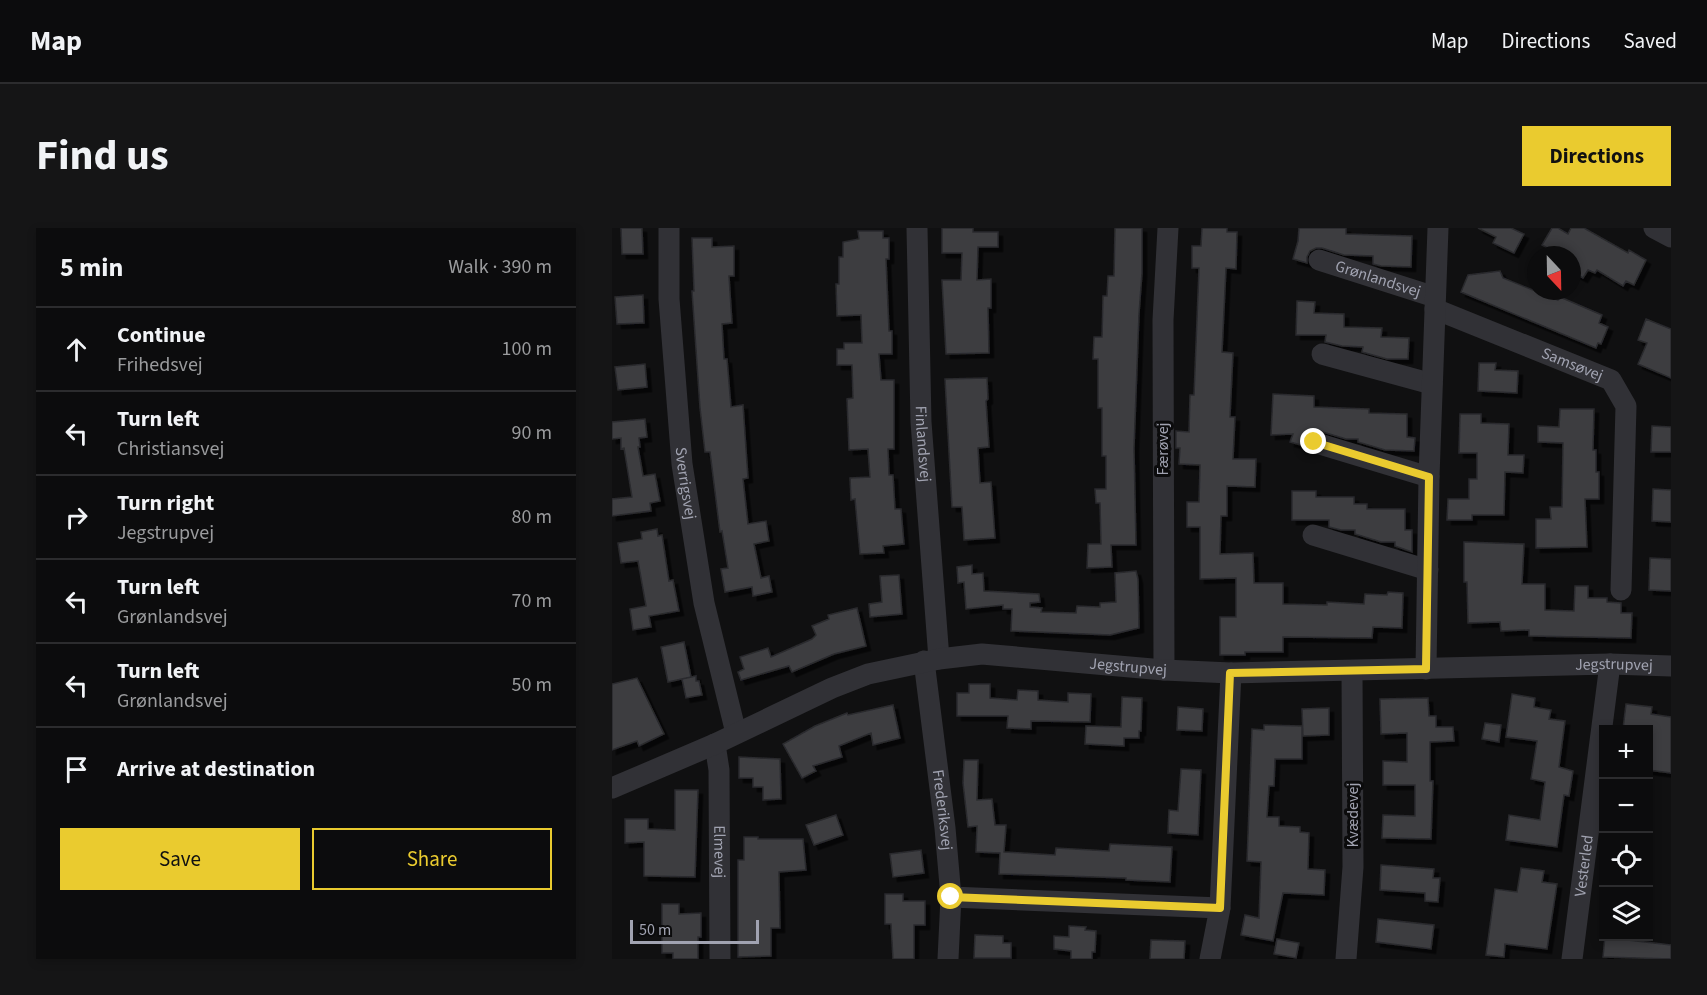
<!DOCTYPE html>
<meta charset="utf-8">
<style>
:root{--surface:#0c0c0d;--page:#151516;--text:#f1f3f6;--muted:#9a9b9d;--line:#2c2c2e;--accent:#eacb2f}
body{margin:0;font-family:"Source Sans 3",sans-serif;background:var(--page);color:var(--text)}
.controls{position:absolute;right:18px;bottom:18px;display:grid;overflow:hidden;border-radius:0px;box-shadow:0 3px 9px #0003}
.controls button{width:54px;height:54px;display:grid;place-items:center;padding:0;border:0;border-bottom:2px solid var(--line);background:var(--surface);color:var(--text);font:30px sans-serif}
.compass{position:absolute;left:915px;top:18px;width:54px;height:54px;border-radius:50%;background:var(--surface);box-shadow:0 3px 9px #0003;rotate:158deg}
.scale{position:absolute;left:18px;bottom:15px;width:129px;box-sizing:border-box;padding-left:6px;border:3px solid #a1a3b1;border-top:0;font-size:16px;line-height:21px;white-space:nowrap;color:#a1a3b1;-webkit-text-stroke:4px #0b0b0c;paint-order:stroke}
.stop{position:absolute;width:18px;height:18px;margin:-14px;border:4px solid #eacb2f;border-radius:50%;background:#fff}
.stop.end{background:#eacb2f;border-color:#fff;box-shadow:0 2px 6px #0008}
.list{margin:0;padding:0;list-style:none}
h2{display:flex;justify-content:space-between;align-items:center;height:78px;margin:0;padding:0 24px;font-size:26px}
h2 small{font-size:20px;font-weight:400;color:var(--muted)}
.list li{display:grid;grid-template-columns:39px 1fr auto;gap:18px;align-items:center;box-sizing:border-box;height:84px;padding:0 24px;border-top:2px solid var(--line)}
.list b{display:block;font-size:22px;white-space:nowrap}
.list p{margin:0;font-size:20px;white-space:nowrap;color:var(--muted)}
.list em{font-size:20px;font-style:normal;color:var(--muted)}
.actions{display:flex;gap:12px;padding:18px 24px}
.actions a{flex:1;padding:14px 0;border:2px solid var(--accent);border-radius:0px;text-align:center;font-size:21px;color:var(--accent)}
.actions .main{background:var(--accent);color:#111}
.icon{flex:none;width:33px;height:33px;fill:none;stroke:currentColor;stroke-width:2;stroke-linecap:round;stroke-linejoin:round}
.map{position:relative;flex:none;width:1059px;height:731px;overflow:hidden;border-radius:0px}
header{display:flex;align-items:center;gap:36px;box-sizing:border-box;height:84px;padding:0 30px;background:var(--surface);border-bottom:2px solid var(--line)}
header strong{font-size:28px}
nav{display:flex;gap:33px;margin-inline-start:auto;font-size:21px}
.intro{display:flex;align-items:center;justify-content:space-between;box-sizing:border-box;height:144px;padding:0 36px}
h1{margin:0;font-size:42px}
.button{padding:15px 27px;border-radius:0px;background:var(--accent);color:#111;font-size:21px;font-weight:700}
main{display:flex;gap:36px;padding:0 36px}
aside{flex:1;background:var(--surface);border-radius:0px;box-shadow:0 3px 9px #0003}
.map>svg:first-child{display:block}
.building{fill:#3c3d41;stroke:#2a2a2d;stroke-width:1.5;filter:url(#shadow)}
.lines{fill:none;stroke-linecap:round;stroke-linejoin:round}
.minor{stroke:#313136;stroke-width:21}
.route{stroke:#eacb2f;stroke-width:8}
.labels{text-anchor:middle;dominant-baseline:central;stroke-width:6;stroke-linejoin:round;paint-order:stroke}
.street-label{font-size:16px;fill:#a1a3b1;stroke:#0b0b0c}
</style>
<header>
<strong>Map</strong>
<nav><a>Map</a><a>Directions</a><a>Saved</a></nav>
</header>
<div class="intro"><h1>Find us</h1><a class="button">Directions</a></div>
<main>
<aside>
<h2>5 min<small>Walk · 390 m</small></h2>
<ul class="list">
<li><svg class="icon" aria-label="ahead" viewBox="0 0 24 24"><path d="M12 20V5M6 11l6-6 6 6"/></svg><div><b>Continue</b><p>Frihedsvej</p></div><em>100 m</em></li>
<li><svg class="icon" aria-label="left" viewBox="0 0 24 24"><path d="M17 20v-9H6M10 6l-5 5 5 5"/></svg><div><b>Turn left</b><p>Christiansvej</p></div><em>90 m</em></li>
<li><svg class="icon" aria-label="right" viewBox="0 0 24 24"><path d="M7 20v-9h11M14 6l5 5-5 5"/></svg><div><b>Turn right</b><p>Jegstrupvej</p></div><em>80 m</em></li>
<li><svg class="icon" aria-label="left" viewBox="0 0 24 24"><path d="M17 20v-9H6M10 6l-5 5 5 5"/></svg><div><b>Turn left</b><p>Grønlandsvej</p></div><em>70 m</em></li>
<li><svg class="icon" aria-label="left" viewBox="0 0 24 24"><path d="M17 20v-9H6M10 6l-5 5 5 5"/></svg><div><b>Turn left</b><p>Grønlandsvej</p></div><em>50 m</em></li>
<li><svg class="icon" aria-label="arrive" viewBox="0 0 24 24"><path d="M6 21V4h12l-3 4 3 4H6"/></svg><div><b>Arrive at destination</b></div></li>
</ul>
<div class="actions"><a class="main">Save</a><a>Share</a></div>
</aside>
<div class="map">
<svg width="1059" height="731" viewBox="0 0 1059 731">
<defs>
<filter id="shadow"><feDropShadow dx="4.5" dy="4.5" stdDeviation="0" flood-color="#0009"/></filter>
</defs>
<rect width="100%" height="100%" fill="#101011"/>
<path class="building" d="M9,0H30L31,26H10Z
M330,0H361V4H386V19H366L365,52L379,51V80H376L377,125L334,126L330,52H349L350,25H330Z
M503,0H530V45L527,86L522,220L524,317H499L500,339L475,340L476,316H489L488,275H484L483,261H494V228H490V180H486V131H481L482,109H490L491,68H495L496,48H502Z
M590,0H615V4H625L624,41L614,40L610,124L621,125L618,189H623L621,231H644L643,259L615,258V288H609L608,326L641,325L642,355H671V376L715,377V374L752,376L753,366L775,367L776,364L791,365L790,400L761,399L760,410L671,409V424H633V427H608V389H624V350L588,351V299H575V274H587L588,237L567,236L568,220H564V203L577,204L578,167H582L587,40H580V18H589Z
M687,0H734V6L800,8L799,39L769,38L761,36V28L732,27L710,20H704L698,23L695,29V35L681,31L686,13Z
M866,0H899L912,6L902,25L881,15L884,9Z
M940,0H946L956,6L959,0H972L1016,25L1017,22L1034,32L1022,57L1014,53L1011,58L985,42L983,45L976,42L971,50L960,44V27H948L930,17Z
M246,3H271V10H277V31H274L277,103H280V126H267L269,152H282V221H276L277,247H281L283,281H289L292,316L271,318L272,325L248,326L243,271L239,272L238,250L258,249L256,221L237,222L235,171L241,170L240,137H225V121H232V115H250L249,87L225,88L224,56H227V29H231V14L247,11Z
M80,10H100V19L122,18V48H117L120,95L110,96L112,131H115L119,179L131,177L136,250L131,251L136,296L154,293L157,313L142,316L149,350L157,348L160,364L141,368L140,359L113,364L109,341L116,340L110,303L108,304L98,224H93L88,180L80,63H82Z
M888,43L891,50L946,72L948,69L990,87L987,95L996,99L989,116L986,115L984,120L849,64L856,47Z
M31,67L32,95L5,96L3,69Z
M685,73L703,74L702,85L732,86V99L770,100L769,109L797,110L796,131H775L750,124L751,119L730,118L713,114L714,107H684Z
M1034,91L1059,101V150L1026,136L1035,115L1026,112Z
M867,135H884L883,142L906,143L905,165L866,163Z
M33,136L35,159L6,162L3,139Z
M375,150L376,171L374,173L377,219L366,220L368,255L379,254L383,310L352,312L350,279H340L333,151Z
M661,166L702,168V179L757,181V185L795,186V209L803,210L802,223L773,222L746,214V211H734L704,202H698L692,205L689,211V217L678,214L681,206L659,207Z
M948,181H982L981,222H984V244H987V271H973L975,319L924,320V291H939L938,279H950L951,215L926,214V198L947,199Z
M848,186H869V195L897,196L896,227H912L911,245L893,244L892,287H860V292H835L836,271H857V251H865V225H847Z
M33,191L35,209L27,210L28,219H26L31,248L43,246L48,273L38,275L39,283L0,288V271L20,269L12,220L9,221V210L0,211V194Z
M1040,198L1059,199V224H1039Z
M1041,261L1059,262V294L1040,293Z
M680,263H704V269H742V276H755V281H793V302H800V324L783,318V314H769L743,306V302H729L717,299V292H680Z
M45,301L46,308L50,307L57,353L61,352L67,383L37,388L39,399L21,402L18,381L34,378L26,333L9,335L6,315L30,311L29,304Z
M852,314L912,316L910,356H933V382L962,383L963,358H976V370H995V374L1009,375V385H1020L1019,410L917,408V402L889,403L888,394L856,395L855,354H852Z
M1038,330L1059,331V363L1037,362Z
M360,337V346L371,345L372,363L427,366L428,374L418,375V379L430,380L429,384L464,385L465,378L488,379V375L504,374L503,345L524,343L526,351L527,400L498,407L399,403L400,381H391V377L354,381L352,354L346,355L345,339Z
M287,347L290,386L258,389L257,376L270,374L268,348Z
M245,380L254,418L222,426L180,444L177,438L129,452L126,444L132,441L128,429L156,420L159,429L200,411L204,407L200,398L217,391L216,387Z
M72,414L79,449L56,454L49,419Z
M84,448V453H87L90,467L74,470L70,451Z
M25,450L52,506L27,518L25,513L0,522V456Z
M357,456H378V470L405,472L406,462L426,463V472L456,474V465L479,466L478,494L419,493V501L395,500L396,488H345V465H357Z
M900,466L923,470L922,479L939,482L937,491L953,493L947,539L961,543L957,568L952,567L945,619L894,612L897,587L928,592L933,554L919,551L925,513L894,509Z
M510,469L530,470L529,503H527V510H512V518L473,516L474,498L509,499Z
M816,470L817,488H824V499H841L842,513L818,514V553H821L819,611L770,610L771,587L803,588V557H771V533L795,534V505L769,506L768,471Z
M1014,476L1040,479L1039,486L1059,489V545L1036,542V501H1011Z
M281,477L288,510L261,517L259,505L227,518L230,529L201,538L204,543L190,550L171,516L203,498L235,485L236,487Z
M566,479L591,481L590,503L565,502Z
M717,480V507L691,508L690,481Z
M873,495L889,497L887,514L870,511Z
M652,497L690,498V531H663L662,558H657L655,589H667V598L688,599V604L697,605L696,641L713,642L712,667L671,665L661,713L629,707L633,687L647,690L649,634L635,633L640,501L652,502Z
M127,529L168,531L169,571L151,572V559H141V550H127Z
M352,532H366L365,572L380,571L383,597H394L392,624L443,627L444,620L497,623L498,616L560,619L558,654L514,652V650L387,646L388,625L364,624L365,598L356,599L351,555Z
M569,541L589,542L586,607L556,605L557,582L566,583Z
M63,562H86L83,649L32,648V614L13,615V591H36V601L63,602Z
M224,587L231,607L202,617L194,597Z
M132,609H146V611H191L194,642L167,644L168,700H159V728L126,729V632H132Z
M309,622L312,645L281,649L278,626Z
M769,637L822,641L821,650H828L826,674L813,673V665L768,662Z
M909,640L932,643L930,654L945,656L935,721L893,716L892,729L874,727L883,661L905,664Z
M273,666H291V673H313V697H302V731H281L279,696H273Z
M50,676H67V686L89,685V709H86V731H61V725H50Z
M766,691L822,697L819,721L764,714Z
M457,698L474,699L473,702L484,703L483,724H480V731H459V723L442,721V708L457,709Z
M363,707L391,708V715H399V730H362Z
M993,708H1009L1008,711L1059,717V731L991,729Z
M665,711L687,715L684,730L662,726Z
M539,712L573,713L572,731H538Z"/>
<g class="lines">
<g class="minor">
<path id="s1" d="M57,0V71L70,236L92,375L124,505"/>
<path id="s2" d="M305,0L309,194L327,431"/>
<path d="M1042,0L1059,9"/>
<path id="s3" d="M707,32L823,69"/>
<path id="s4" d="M823,81L999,152L1014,178L1009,362"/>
<path d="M710,126L820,156"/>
<path d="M701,214L817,249"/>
<path d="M701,307L816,342"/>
<path id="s5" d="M312,433L333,600L339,669L336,731"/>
<path d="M814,441L817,249L826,0"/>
<path d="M552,442L551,92L556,0"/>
<path id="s6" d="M103,516L107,542L108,731"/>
<path id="s7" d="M0,560L103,516L220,460L256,446L327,431L370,426L552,442L619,445L998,436L1059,438"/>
<path d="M339,669L608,680"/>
<path d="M598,731L608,680L619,445"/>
<path d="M734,731L741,639L740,443"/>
<path id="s8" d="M960,731L998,436"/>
</g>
</g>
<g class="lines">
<path class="route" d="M339,669L608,680L618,445L814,441L817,249L702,214"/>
</g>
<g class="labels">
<g class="street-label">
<text stroke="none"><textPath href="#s3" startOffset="62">Grønlandsvej</textPath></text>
<text stroke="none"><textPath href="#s4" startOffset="148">Samsøvej</textPath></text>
<text stroke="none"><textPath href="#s2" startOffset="216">Finlandsvej</textPath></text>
<text transform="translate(551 221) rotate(-90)">Færøvej</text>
<text stroke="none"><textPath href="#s1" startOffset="256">Sverrigsvej</textPath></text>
<text stroke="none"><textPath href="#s7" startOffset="1029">Jegstrupvej</textPath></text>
<text stroke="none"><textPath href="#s7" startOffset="543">Jegstrupvej</textPath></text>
<text stroke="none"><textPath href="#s5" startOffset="150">Frederiksvej</textPath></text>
<text transform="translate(741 587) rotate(-90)">Kvædevej</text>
<text stroke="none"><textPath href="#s6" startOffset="108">Elmevej</textPath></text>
<text stroke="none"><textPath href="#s8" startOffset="94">Vesterled</textPath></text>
</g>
</g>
</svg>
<div class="controls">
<button>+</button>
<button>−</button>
<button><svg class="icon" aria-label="locate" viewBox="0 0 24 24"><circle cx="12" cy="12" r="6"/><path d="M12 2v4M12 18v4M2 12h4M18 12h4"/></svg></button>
<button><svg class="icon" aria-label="layers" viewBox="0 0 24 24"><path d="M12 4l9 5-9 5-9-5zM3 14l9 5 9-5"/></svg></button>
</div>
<svg class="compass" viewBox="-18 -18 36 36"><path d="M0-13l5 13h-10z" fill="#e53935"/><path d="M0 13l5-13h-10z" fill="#9a9b9d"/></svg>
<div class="scale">50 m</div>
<div class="stop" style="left:339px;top:669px"></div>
<div class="stop end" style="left:702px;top:214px"></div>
</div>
</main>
